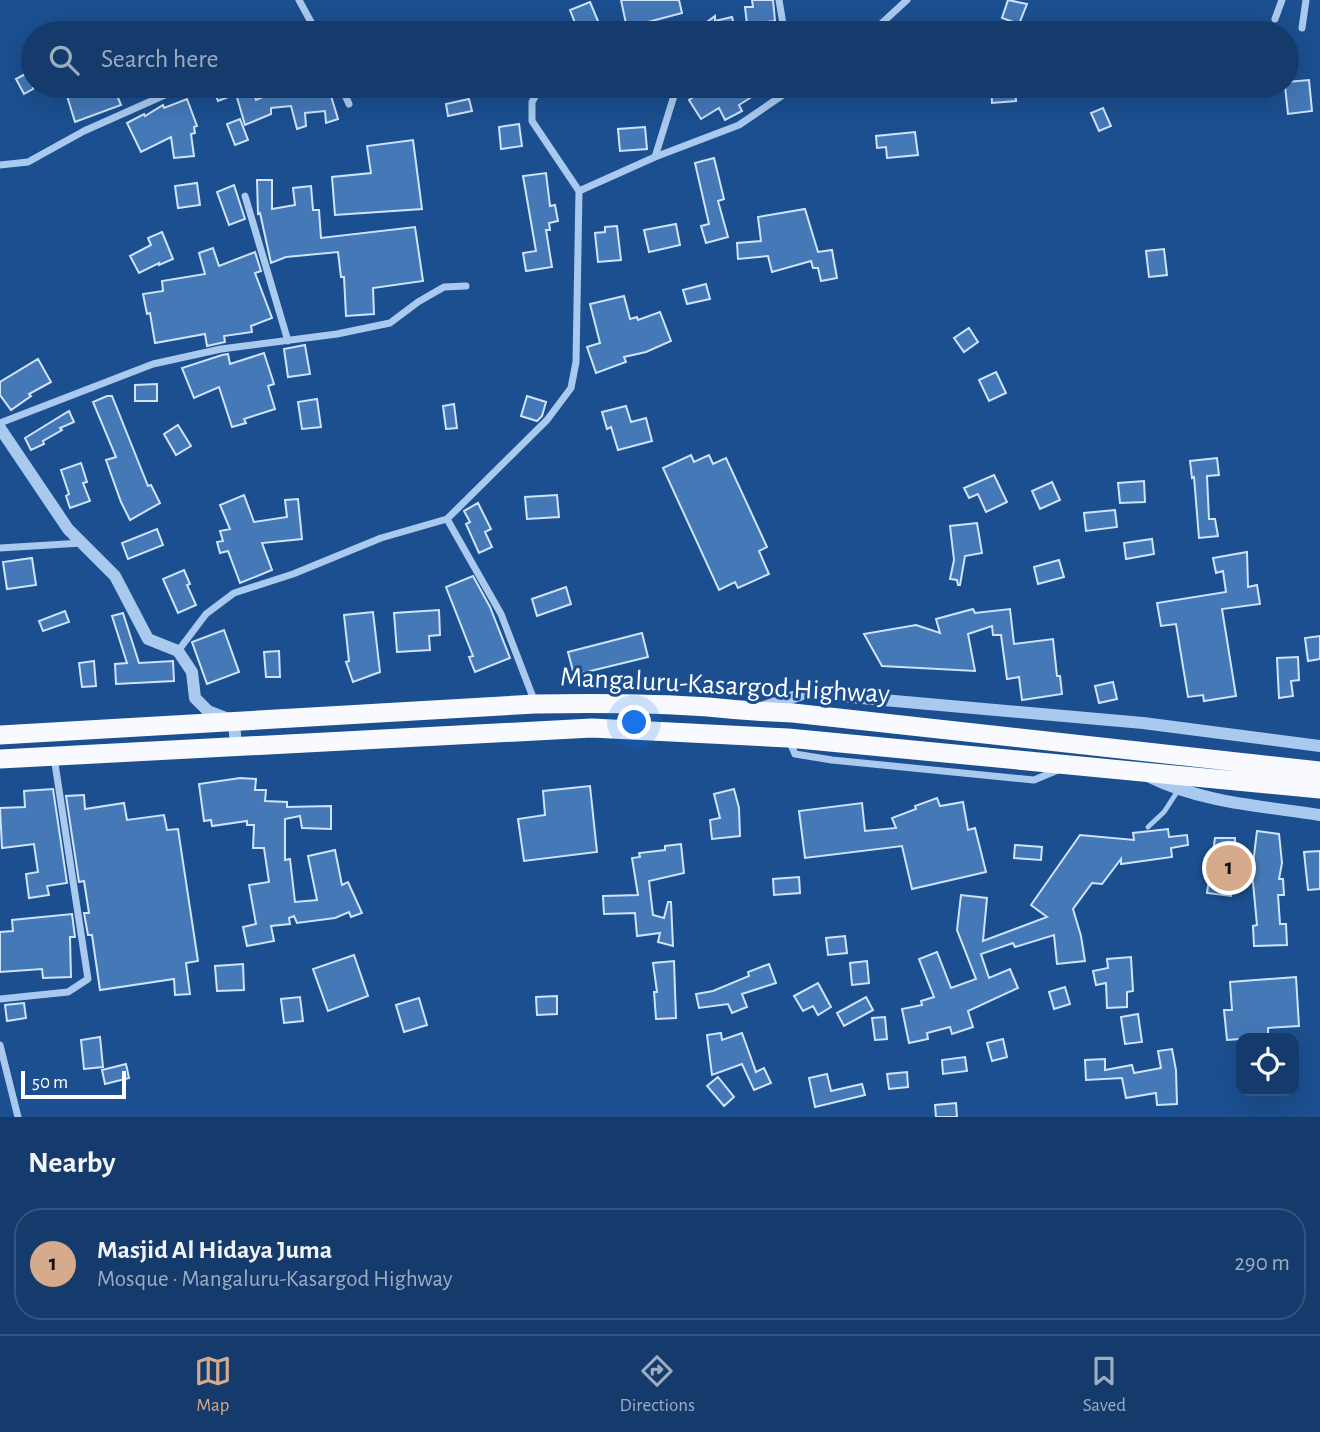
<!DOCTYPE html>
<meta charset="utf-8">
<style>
:root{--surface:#143b6b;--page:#1d4271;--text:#f1f3f6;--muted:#9dadc1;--line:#33557e;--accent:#d6ab8b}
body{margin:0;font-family:"Alegreya Sans",sans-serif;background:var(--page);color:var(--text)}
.controls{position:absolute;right:21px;bottom:21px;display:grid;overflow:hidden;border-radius:14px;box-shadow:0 7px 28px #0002}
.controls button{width:63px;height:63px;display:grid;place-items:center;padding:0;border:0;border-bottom:2px solid var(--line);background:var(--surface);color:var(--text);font:35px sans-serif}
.scale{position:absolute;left:21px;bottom:18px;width:105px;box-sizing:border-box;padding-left:7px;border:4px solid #fff;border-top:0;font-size:19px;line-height:24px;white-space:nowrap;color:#fff;-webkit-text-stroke:5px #1b4f8f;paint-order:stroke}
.you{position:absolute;left:635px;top:723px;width:24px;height:24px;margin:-18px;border:5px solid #fff;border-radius:50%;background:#1a73e8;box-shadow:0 0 0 10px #1a73e833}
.badge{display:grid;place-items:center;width:46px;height:46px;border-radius:50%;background:var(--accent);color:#111;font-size:23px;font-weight:700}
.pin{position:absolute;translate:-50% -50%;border:4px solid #fff;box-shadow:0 2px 7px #0006}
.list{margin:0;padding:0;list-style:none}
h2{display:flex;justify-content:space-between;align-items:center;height:91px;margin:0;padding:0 28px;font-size:30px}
h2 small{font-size:23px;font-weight:400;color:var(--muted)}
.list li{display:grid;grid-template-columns:46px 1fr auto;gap:21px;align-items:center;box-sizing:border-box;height:112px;margin:0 14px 14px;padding:0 14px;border:2px solid var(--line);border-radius:28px}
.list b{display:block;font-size:26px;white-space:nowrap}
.list p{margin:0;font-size:23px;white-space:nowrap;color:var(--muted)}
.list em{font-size:23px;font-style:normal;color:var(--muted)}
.icon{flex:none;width:38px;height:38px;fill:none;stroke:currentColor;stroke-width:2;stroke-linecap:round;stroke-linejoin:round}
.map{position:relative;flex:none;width:1320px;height:1117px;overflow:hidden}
.search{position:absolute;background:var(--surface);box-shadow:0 7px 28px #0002;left:21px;right:21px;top:21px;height:77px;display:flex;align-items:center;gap:18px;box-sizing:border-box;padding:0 24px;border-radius:38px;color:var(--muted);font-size:26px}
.sheet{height:217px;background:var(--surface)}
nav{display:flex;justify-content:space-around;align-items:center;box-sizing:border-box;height:98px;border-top:2px solid var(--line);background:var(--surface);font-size:19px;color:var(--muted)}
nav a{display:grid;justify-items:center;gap:4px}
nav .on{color:var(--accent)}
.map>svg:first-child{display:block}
.building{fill:#4478b7;stroke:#cfe3fa;stroke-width:2}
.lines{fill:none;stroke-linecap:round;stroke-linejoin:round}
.service{stroke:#a9c9ee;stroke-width:5}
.minor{stroke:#a9c9ee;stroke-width:7}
.tertiary{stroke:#a9c9ee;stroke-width:12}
.trunk{stroke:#f8faff;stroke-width:19}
.labels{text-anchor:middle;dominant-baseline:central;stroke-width:6;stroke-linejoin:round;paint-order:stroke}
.street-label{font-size:28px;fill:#fff;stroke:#1b4f8f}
</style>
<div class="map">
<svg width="1320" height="1117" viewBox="0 0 1320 1117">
<rect width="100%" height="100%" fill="#1b4f8f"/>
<path class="building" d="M621,0H679L682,13L648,22L650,33H628Z
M752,0H773L775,21L747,24L745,7H753Z
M1008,0L1027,4L1019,24L1002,18Z
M590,2L603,33H579L570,10Z
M715,16V21L732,17L736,33H692Z
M33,70V89L24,94L16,79Z
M1309,80L1312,111L1288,114L1285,86H1287V82Z
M64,86H113L121,105L75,122Z
M212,86H256L253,89L256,100L289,86H328L338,119L326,123L325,111L305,113L306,126L297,129L291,106L271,108V114L245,125L236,94L218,101Z
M724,86H769L739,105L742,111L725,120L719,108L701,119L689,100L704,90L707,95Z
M991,86H1015L1016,101L992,103Z
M187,99L197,126L194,127L195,133L191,134L194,156L174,158L171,137L141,152L127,123L144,114L145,116L163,105L164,108Z
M469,99L472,111L448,116L446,104Z
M1103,108L1111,126L1099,131L1091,113Z
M240,119L248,140L235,145L227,124Z
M519,124L522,146L501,149L499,127Z
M645,127L647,149L620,151L618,129Z
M915,132L918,155L887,158L886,147L877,148L876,136Z
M413,140L422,209L335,215L332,177L371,173L367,146Z
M714,158L724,199L718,201L728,237L706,243L701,226L709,224L695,163Z
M546,173L550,206L555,205L558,221L549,223L550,230H546L552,267L526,271L523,253L536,251L523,176Z
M257,180H272V209L295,205L293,188L311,186L313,210H319L321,238L415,227L423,281L373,288L374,314L346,316L344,277H341L338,252L286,257L271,263L260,213L258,214Z
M197,183L200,205L178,208L175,186Z
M234,185L245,219L229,225L217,192Z
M805,209L818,252L832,250L837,278L821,281L818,268H813L811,261L772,272L768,256L738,259L737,243L761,241L758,217Z
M676,224L680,245L649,252L644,230Z
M617,226L621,260L598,262L595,233L605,232V227Z
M162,232L173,259L159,265V263L139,273L130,256L151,245L148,238Z
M213,248L219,266L255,252L261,271L255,273L272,318L251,326L252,332L224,336L225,342L207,346L205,334L155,343L150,313L147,314L143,294L163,291L162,281L205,274L199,253Z
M1164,249L1167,275L1149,277L1146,251Z
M706,284L710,299L687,304L683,290Z
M624,296L630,319L637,317L638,320L660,312L671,341L646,352L624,357L626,362L596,373L587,347L600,343L590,304Z
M969,328L978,342L964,352L954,338Z
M305,345L310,374L288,377L284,349Z
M264,353L274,384L268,386L275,409L244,419L246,423L232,427L219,387L194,398L182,368L222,355L228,354L230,364Z
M38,359L51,382L29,394L31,396L11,410L0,395V382Z
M996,372L1006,393L989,401L979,380Z
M157,384V401H135V385Z
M107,396H112L148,486L151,485L160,503L130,520L121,502L106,460L116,457L93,402Z
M527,396L546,402L542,416L537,421L521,416Z
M317,399L321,427L302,429L298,402Z
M454,404L457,428L446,429L443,406Z
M626,406L631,422L646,418L652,441L618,450L611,427L607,429L602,412Z
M69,411L74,422L60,428L62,430L43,441L44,444L31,450L25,438Z
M178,425L191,446L176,455L164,434Z
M691,455L694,462L709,455L713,464L726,458L767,547L759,551L769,574L738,588L735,582L719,590L663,468Z
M1217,458L1219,475L1207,476L1209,519H1215L1218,536L1199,538L1194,477L1192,478L1190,461Z
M81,463L87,482L83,483L90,501L70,508L66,496L69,494L61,470Z
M994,475L1007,502L986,512L978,494L969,498L964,488Z
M1144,481L1145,502L1120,503L1118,483Z
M1052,482L1060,500L1040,509L1032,491Z
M244,495L254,522L287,517L285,500L298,499L302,539L262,543L272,570L240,583L228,551L220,553L217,542L223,541L220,531L230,529L220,505Z
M557,495L559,517L527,519L525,497Z
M478,503L491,529L485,532L492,547L479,553L466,524L470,522L464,511Z
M1115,510L1117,527L1086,531L1084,513Z
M977,523L982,553L965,556L960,585H958L957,580L950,579L954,560L950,526Z
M157,529L163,545L128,559L122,543Z
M1152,539L1154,554L1126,559L1124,543Z
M1247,552L1248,587L1257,585L1260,604L1222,609L1236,696L1204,701L1203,695L1188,697L1176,624L1161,626L1157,603L1226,592L1223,571L1216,573L1213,558Z
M32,558L36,585L7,589L3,562Z
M1059,560L1064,577L1038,584L1034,567Z
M184,570L190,584L187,585L196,605L178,613L163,579Z
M473,576L490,607L510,658L475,672L469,657L473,656L446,587Z
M566,587L571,604L537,616L532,599Z
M973,609L975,613L1010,609L1014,644L1053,639L1057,676H1060L1062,694L1022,700L1019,677L1007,679L1001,635H993L992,626L968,634L975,671L882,666L864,634L916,625L940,633L936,619Z
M439,610L440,635L429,636L430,650L397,652L394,613Z
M65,611L69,622L43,631L39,621Z
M373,612L380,672L353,682L346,662L349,661L344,615Z
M123,613L139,663L173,661L174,681L116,684L115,664L127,663L112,616Z
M224,630L239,672L207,684L192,642Z
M642,633L648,657L574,675L568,652Z
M1320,636V659L1308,661L1305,638Z
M279,651L280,677H266L264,652Z
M1298,657L1299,680L1291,681L1293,696L1279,698L1277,658Z
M94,661L96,686L82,687L79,663Z
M1113,682L1117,699L1099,703L1095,686Z
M240,778L256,779L255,790H266L265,801L287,802V807L331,806V829L302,828L300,816L285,819V860L290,859L295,902L317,900L308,856L335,850L342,885L348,882L362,913L351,917L349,912L335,918L297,923L294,916L289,918L290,924L271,926L274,941L247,946L243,927L256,924L249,885L269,882L264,848H253L254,825H247V821L212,826L211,820L204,821L199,784Z
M590,786L597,852L524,861L518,819L545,815L543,791Z
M53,789L67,883L47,886L49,895L29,898L26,874L38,872L34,844L2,848L0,808L25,807L24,791Z
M734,789L739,808L740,836L712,839L710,820L720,818L714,794Z
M84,795L85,809L124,803L127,820L164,815L167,830L178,829L198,961L186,963L190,994L175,995L174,979L100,990L92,935H88L84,913H89L84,881L79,882L66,796Z
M937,798L940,806L963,802L968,830L975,828L986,872L912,889L902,846L805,858L799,811L862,803L865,831L896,828L892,818L916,809L915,806Z
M1168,829L1169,837L1187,835L1188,845L1171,848L1172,857L1121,864V859L1102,884L1092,883L1073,909L1081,936L1085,961L1057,964L1054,935L1015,947L1013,943L981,954L989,978L1010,969L1018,988L968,1011L973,1027L952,1034L950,1027L927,1033L928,1039L909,1043L902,1009L922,1005L921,1001L934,997L919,959L937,952L951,988L976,979L957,930L961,895L987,898L983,941L1047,917L1031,905L1080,835L1134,840L1133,833Z
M1257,831L1279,834L1282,863L1279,879H1283L1284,895H1278L1280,924H1286L1287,945L1254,946L1253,926L1257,925L1252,872Z
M1215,838H1235L1236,868L1231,896L1207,893Z
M681,844L684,873L649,881L653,915L664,918L668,902H671L673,946L658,942L660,933L637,936L635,913L604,914L603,896L638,895L632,858L640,857L639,853L665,850V846Z
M1015,845L1042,847L1041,860L1014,858Z
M1320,851V889L1308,890L1304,852Z
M799,877L800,893L774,895L773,879Z
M72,914L75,937H70L71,977L43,978L42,969L0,972V932L13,931L12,920Z
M845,936L847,953L828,955L826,938Z
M354,955L368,996L328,1011L313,969Z
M1131,957L1133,991L1127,992V1007L1107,1008L1106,983L1096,985L1093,971L1108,968L1107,959Z
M674,961L676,1018L656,1019L654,992H657L653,963Z
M867,961L869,983L852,985L850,963Z
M243,964L244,990L217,991L215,966Z
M769,964L776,983L742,994L747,1007L732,1013L728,1004L699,1008L696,994L713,991L749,976L748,972Z
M1296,977L1299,1026L1268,1028V1037L1227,1040L1224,1010H1232L1230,982Z
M818,983L831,1007L818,1015L813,1006L803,1011L794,996Z
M1065,987L1070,1004L1054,1009L1049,992Z
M557,996V1014L537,1015L536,997Z
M300,997L303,1021L284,1023L281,999Z
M866,997L873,1010L844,1026L837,1013Z
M419,998L427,1025L404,1032L396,1005Z
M24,1003L26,1018L7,1021L5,1005Z
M1138,1014L1142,1042L1125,1044L1121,1017Z
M885,1017L887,1039L875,1040L872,1018Z
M721,1033L722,1040L742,1033L756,1072L764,1068L771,1083L754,1090L742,1064L712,1075L707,1035Z
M100,1037L103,1067L84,1069L81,1040Z
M1003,1039L1007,1057L992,1061L987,1043Z
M1172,1049L1176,1070L1177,1104L1157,1105L1156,1093L1126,1098L1122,1078L1086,1080L1085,1060L1105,1059V1070L1132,1065L1134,1073L1161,1068L1158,1051Z
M965,1057L967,1071L943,1074L942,1060Z
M126,1064L129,1078L105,1084L102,1070Z
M907,1072L908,1087L889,1089L887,1074Z
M827,1074L831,1091L862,1084L865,1095L815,1107L809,1078Z
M718,1077L734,1097L724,1106L707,1086Z
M956,1103L957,1117H936L935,1105Z"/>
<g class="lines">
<path class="service" d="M1148,827L1164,812L1179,789"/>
<path class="minor" d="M299,0L317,33
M1275,19L1282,0
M1302,28L1306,0
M779,33L783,24L779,0
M871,33L907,0
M341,86L349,104
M655,157L677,86
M0,165L28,162L84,131L185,86
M579,191L655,157L739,125L796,86
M245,196L288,341
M0,423L153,364L221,349L337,334L390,323L418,302L444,287L466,286
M447,519L501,614L534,700
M0,548L82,543
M178,651L206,614L234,593L293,574L381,538L447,519L547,420L571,388L576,362L579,191L532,121V102L541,86
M789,740L795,754L832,760L1034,780L1058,770
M0,999L68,992L88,979L54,757
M0,1045L18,1117"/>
<path class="tertiary" d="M0,428L68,529L115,576L148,639L178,651L192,672L195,698L208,711L234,721L236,747
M761,708L805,693L1143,723L1320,746
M1150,777C1203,803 1263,806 1320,815"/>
<path class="trunk" d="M0,735L535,704C593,703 650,703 708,707C736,710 764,712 793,713L1320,771
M0,759L592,728L788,738L1320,789"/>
</g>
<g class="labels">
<g class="street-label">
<text transform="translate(725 686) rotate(3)">Mangaluru-Kasargod Highway</text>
</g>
</g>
</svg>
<div class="controls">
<button><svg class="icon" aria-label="locate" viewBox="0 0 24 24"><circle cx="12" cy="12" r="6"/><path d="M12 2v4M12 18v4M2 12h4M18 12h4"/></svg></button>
</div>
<div class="scale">50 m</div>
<div class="you"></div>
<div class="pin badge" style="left:1229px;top:868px">1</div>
<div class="search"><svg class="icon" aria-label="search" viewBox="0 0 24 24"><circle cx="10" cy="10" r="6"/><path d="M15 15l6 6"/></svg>Search here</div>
</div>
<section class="sheet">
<h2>Nearby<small></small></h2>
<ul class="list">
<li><span class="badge">1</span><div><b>Masjid Al Hidaya Juma</b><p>Mosque · Mangaluru-Kasargod Highway</p></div><em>290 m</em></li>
</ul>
</section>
<nav>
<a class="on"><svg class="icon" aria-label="map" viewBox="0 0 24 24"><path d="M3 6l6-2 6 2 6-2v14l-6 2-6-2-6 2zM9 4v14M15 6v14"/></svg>Map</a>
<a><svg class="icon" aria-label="directions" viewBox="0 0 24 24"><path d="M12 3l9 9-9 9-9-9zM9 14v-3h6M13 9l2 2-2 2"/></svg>Directions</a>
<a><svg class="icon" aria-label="saved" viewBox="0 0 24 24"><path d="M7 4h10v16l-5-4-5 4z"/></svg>Saved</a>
</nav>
